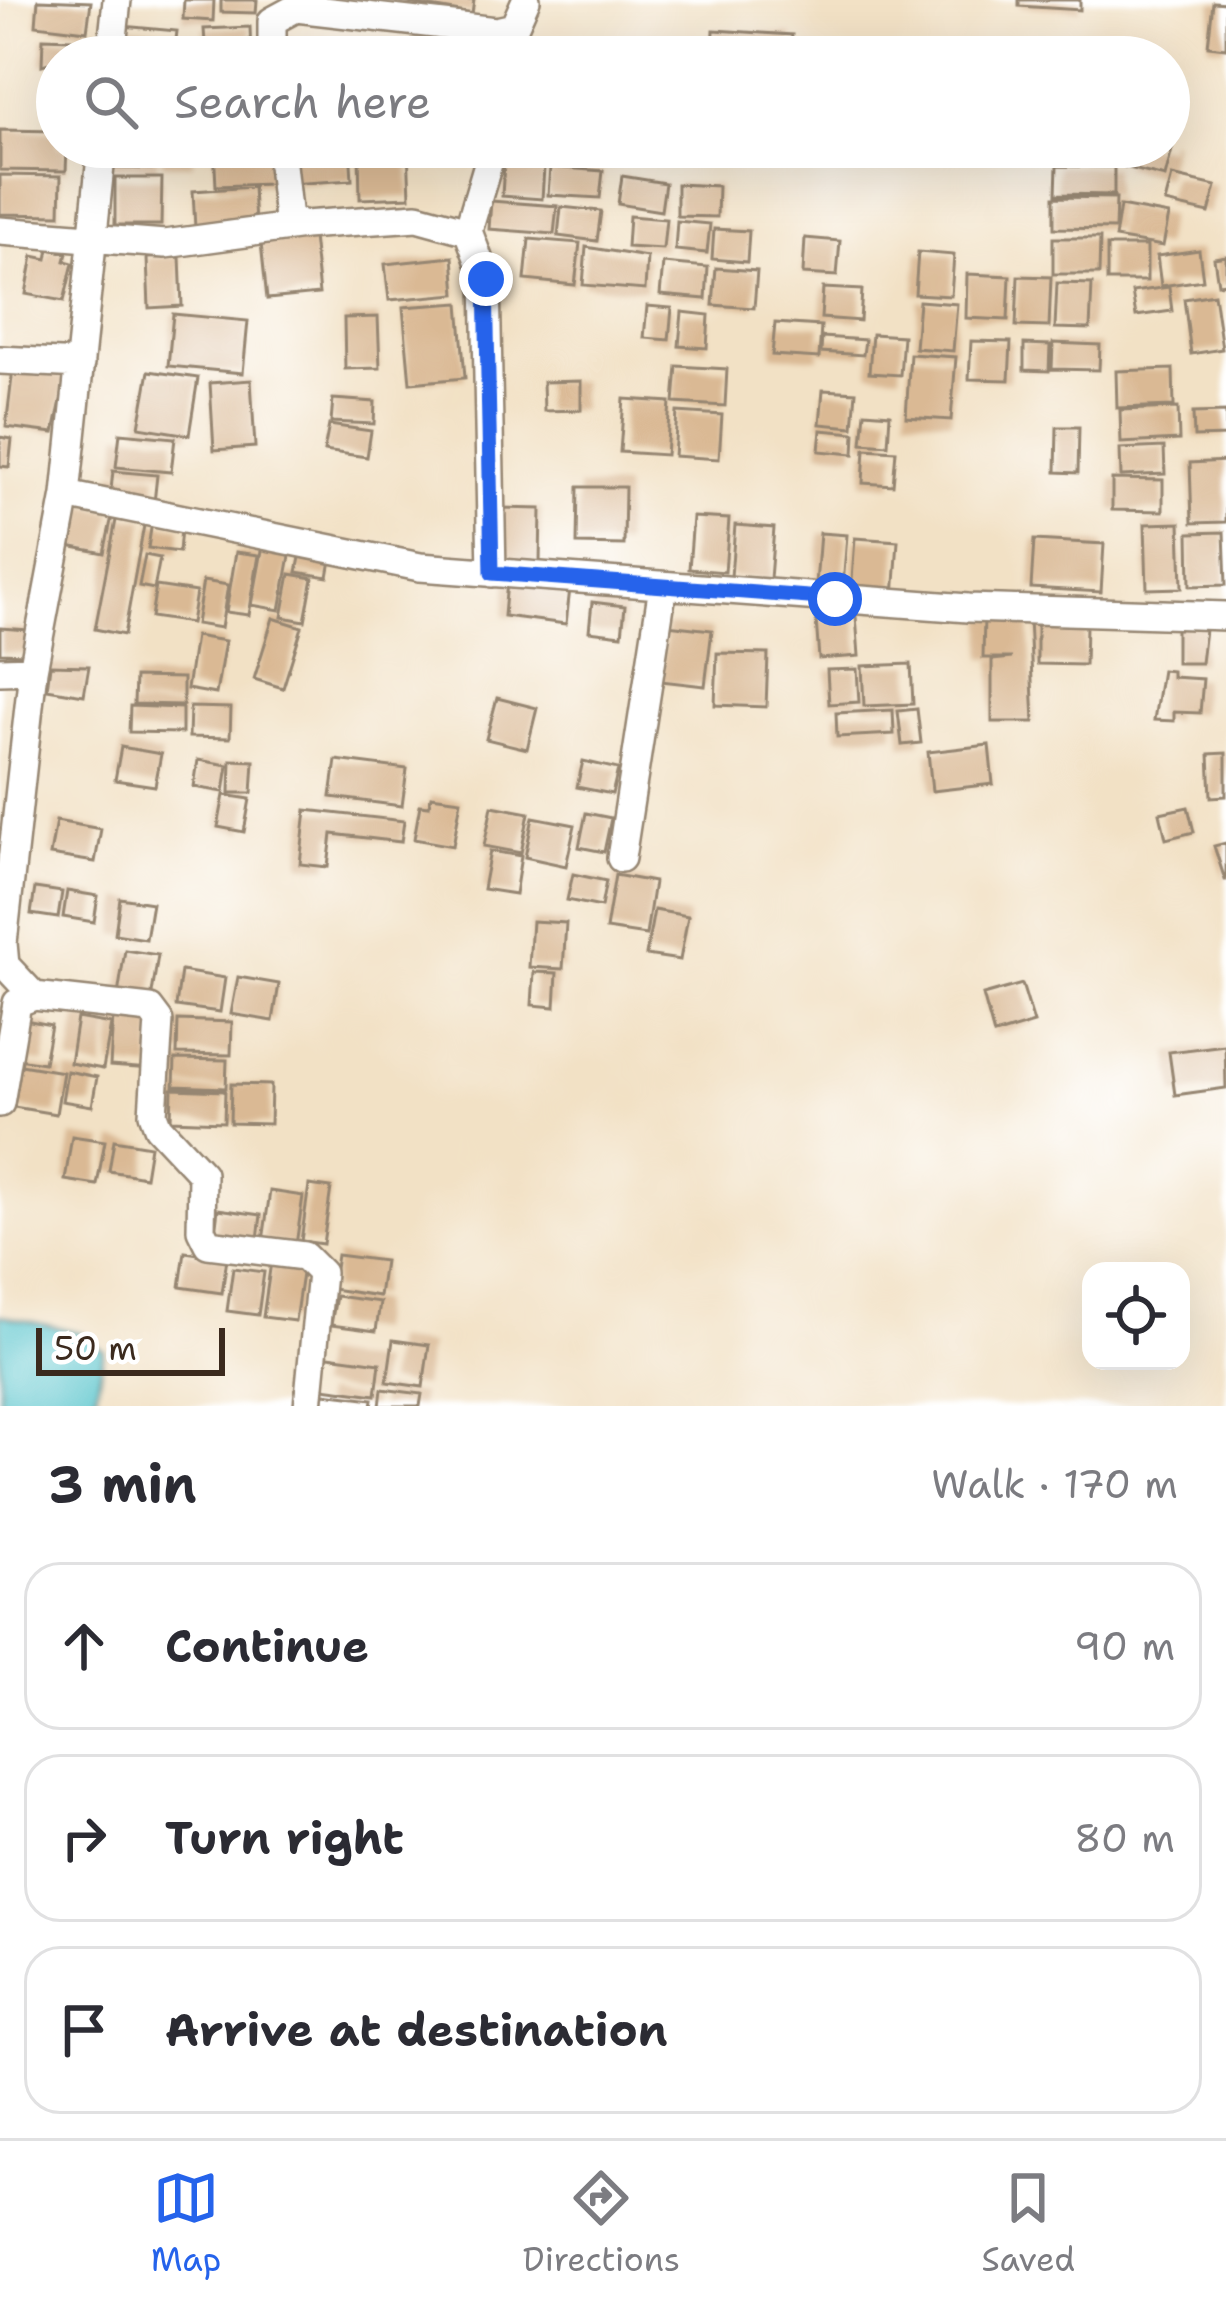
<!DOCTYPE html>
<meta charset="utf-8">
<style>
:root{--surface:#fff;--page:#f2f2f3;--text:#2b2b33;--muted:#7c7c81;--line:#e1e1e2;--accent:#2563eb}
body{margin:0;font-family:"Shantell Sans",sans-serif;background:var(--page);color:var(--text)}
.controls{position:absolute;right:36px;bottom:36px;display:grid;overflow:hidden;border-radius:24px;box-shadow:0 12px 48px #0002}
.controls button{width:108px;height:108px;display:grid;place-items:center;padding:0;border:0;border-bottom:3px solid var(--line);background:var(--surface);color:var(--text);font:60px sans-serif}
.scale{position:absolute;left:36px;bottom:30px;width:189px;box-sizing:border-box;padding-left:12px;border:6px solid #3b2a1e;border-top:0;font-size:33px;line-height:42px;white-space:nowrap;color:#3b2a1e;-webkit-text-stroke:9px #fff;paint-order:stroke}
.stop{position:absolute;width:36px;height:36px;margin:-27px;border:9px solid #2563eb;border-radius:50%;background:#fff}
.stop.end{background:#2563eb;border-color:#fff;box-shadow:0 3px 12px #0008}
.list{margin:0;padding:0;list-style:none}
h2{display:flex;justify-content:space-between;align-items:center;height:156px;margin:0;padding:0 48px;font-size:51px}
h2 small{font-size:39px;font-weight:400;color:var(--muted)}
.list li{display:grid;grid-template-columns:78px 1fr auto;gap:36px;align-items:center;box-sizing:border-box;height:168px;margin:0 24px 24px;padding:0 24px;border:3px solid var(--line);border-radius:36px}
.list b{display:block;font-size:45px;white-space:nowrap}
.list em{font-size:39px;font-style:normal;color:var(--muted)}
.icon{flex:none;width:66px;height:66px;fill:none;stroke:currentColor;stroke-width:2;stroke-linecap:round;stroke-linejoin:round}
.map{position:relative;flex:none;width:1226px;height:1406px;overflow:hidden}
.search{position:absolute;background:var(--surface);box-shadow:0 12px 48px #0002;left:36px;right:36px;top:36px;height:132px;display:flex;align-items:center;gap:30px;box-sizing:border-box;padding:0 42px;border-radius:66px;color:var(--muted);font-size:45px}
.sheet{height:732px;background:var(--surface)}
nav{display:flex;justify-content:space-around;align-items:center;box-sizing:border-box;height:168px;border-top:3px solid var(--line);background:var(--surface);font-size:33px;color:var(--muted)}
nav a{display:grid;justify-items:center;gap:6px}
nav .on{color:var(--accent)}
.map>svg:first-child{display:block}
.water{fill:#55c3ca;stroke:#487674;stroke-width:3}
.building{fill:#dab994}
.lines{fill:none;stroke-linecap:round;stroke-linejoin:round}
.street-casing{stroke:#968672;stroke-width:32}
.street{stroke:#fff;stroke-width:27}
.route{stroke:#2563eb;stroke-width:15}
</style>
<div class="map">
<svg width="1226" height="1406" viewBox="0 0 1226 1406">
<rect width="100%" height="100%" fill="#fff"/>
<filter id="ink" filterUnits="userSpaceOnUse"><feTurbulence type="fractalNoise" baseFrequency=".00833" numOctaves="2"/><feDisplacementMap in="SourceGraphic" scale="24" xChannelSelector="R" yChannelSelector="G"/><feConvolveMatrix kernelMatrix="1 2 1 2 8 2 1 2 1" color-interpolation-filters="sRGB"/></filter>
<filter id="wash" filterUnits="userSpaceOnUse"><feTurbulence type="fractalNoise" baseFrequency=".004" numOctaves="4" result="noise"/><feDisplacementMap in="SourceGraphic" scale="48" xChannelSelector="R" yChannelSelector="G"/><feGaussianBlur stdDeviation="2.7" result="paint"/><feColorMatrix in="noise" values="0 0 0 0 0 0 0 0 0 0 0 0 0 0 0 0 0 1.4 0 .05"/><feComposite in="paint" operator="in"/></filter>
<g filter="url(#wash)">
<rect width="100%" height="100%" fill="#f2e1c5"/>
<path class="water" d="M0,1315L83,1333L104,1351L94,1406H0Z"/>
<g id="blocks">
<path class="building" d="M38,0L91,2L87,31L36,25Z
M184,0H214L213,21L183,19Z
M221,0H257L256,13L221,12Z
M390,0H474L472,14Z
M1019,0H1080V10L1019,6Z
M1213,2L1226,3V48L1208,46Z
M122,26L177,31L174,57L119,55Z
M250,27L251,57H206L204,29Z
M714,30L792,35L790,57H713Z
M43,38L71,39V57L42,65Z
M581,40L615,48L613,57H577Z
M332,46L333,57H291V47Z
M627,47L657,50L656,57H626Z
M0,130L57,131V147H67L66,171L0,170Z
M1169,140L1174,142L1165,177L1124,167L1129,147H1169Z
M113,147H158L157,169L112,168Z
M162,147H193V165H162Z
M214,147H270L271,184L216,186Z
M320,147H350L352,180L289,184L287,152Z
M445,147H477L472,163L443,155Z
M506,147H550L547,160L506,151Z
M1036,147H1071V160H1036Z
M408,150L410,197L360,199L359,152Z
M504,163L544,167L542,199L502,196Z
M1057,166L1114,167V195L1056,194Z
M550,167L603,171L600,198L548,195Z
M0,175L61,176L60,215L0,214Z
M622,176L665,183L661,211L618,204Z
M1172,176L1216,186L1209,213L1165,203Z
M115,178H162L161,225H115Z
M677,184L718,186L717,217L677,216Z
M253,187L255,225L195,228L193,191Z
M1054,197L1116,198L1115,229L1054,228Z
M491,201L557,206L554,234L489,229Z
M1120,206L1169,215L1163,246L1115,238Z
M561,207L601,211L597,241L558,236Z
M629,216L666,219L663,249L627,247Z
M677,221L710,224L707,253L675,250Z
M714,229L749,231L747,262L712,259Z
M313,237L319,294L267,299L261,243Z
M805,238L840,241L837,276L803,274Z
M1053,238H1100L1099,274H1053Z
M529,239L580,243L575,285L525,280Z
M1107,246H1147V281H1107Z
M586,247L647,257L645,290L583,285Z
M49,249L67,253L65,261L73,263L64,301L26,294L33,256L47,259Z
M1199,250L1203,280L1161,286L1157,256Z
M918,252L954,255L951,296L915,294Z
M1226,256V283L1218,284L1214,258Z
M180,257L182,306L149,308L147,258Z
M453,257L456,294L389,300L385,264Z
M663,263L708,267L706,299L660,295Z
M716,268L757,271L754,308L713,305Z
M967,274L1010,276L1008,320L966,318Z
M1018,276L1051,277L1049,327L1016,326Z
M1057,283L1092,284L1090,329L1055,328Z
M1169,287L1172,311L1136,316L1132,292Z
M823,288L862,290L860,321L821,318Z
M1214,294L1222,349L1191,354L1184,299Z
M919,301L957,304L953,351L915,348Z
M459,303L465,378L410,383L403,307Z
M647,306L672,308L669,340L644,338Z
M682,312L709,315L707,348L679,346Z
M173,314L248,321L243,373L168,366Z
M378,317L380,368L345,369L344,318Z
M775,323L821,326L819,358L772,355Z
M872,334L903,336L900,375L869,373Z
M822,337L865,340L863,355L821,352Z
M971,341L1011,342L1009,380L969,379Z
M1053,343L1100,345L1099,370L1052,369Z
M1024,344L1050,345L1049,371L1024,370Z
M910,354L956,357L951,420L906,417Z
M677,366L727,369L725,406L674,403Z
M13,369L66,377L54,433L6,427Z
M1173,369L1174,406L1117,408L1116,371Z
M149,371L198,378L189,435L139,427Z
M251,380L255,447L214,450L210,383Z
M581,381V410L544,411L543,382Z
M823,390L856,392L853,427L820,424Z
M333,399L375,402L374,424L331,422Z
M624,399L670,402L666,455L620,452Z
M1178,408L1179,440L1121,443L1120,410Z
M677,412L722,415L719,459L674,456Z
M865,412L890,414L888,445L862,443Z
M1226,412V436L1194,437L1193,413Z
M329,425L371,431L367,457L324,451Z
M1057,427H1079L1078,473L1056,472Z
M821,430L855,433L854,454L819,451Z
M120,433L175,438L171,472L116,467Z
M0,437L12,439L9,467L0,466Z
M1164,447L1165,474L1121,476L1120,449Z
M865,449L896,451L893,485L863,483Z
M1226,461V522L1192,523L1190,463Z
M113,471L157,475L154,503L110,499Z
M1112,479L1163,480V511L1112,510Z
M578,487H625L624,545L577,544Z
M76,504L113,512L104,553L68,546Z
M499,508L541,509L540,562H498Z
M117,515L145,520L124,635L95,629Z
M693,517L729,519L725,572L689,569Z
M152,522L181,528L179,552L148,548Z
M1180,523L1182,588L1147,589L1145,524Z
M735,525L774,528L770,579L731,577Z
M1224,532L1226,585L1190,586L1189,533Z
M820,533L847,535L843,586L816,584Z
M855,538L898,541L894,597L851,594Z
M1034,540L1104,544L1101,592L1031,588Z
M263,545L291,550L280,610L252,605Z
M302,548L332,554L328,577L297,572Z
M236,552L259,555L249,615L226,612Z
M145,555L160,558L154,589L139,586Z
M290,574L313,578L305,621L282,617Z
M203,581L228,585L221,628L196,624Z
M507,581L570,588L566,624L504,616Z
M156,586L196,592L191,623L151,617Z
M592,602L625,606L622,635L589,631Z
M856,616L859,656L819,659L816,619Z
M984,617L1029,618L1034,722H992V660L1012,658H983Z
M273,618L302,627L283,688L254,679Z
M1176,621H1206L1201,663H1176Z
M1037,624L1086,625L1085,665L1037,664Z
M667,625L712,630L705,686L661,681Z
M0,628L28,630L27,654L0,653Z
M195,636L225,641L216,694L187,689Z
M717,653L768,654L766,707L715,705Z
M911,664L913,704L864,706L862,666Z
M50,665L89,666L84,695L47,689Z
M857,669L859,702L829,704L827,670Z
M1162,670L1172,671V677L1203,679L1200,713L1174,712V721L1154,720Z
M135,677L183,678V705L134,704Z
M497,698L537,708L527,749L486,739Z
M130,706L182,708V733L129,732Z
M190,707L231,708L230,738L189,737Z
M917,709L921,743L902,745L898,711Z
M893,710L894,734L837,737L836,713Z
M989,745L993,784L932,791L928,752Z
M121,747L161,754L155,786L115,780Z
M1226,753V796L1211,797L1209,754Z
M198,760L228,765L224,792L194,787Z
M231,760L254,761L252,793H230Z
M336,760L407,769L402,806L331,797Z
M583,761L618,769L612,794L577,787Z
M224,795L250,799L244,832L218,827Z
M431,796L461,800L453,846L414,839L420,805L429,806Z
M492,806L529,813L521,853L484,846Z
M1188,807L1194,832L1166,839L1160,813Z
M306,810L404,821L401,842L332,834L328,867L300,864Z
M586,813L611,818L604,852L579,847Z
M533,817L575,825L566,866L525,857Z
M56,821L101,829L95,862L50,855Z
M1226,843V880H1225L1214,846Z
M490,851L521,856L515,894L483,889Z
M573,874L606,881L601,907L567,900Z
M615,875L654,882L646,935L606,929Z
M35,888L62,892L58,918L31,914Z
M67,891L98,896L94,922L63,917Z
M120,898L152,903L146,939L115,934Z
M654,910L688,916L680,960L646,955Z
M532,921L566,923L563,969L529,967Z
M125,950L158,955L151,1000L118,995Z
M181,971L225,978L220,1012L176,1006Z
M534,972L557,973L555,1007L532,1005Z
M238,977L279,984L273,1021L231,1014Z
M1022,984L1034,1023L994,1035L983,995Z
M113,1016L153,1018L151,1069L110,1066Z
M77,1018L111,1024L103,1069L70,1063Z
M25,1020L51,1025L44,1063L18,1059Z
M178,1020L232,1022L231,1055L177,1054Z
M1225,1045L1226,1088L1175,1095L1169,1052Z
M175,1059L227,1060L226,1088L174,1086Z
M21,1065L63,1072L56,1114L14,1107Z
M67,1071L97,1077L92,1106L62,1101Z
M231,1084L271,1085L270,1124L230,1123Z
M172,1089L225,1091L224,1122L171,1120Z
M72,1136L105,1141L97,1185L65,1180Z
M114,1140L150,1146L145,1177L109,1171Z
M309,1185L331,1188L323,1244L301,1241Z
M270,1191L303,1196L296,1245L263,1241Z
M218,1209L261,1215L258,1239L215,1233Z
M185,1252L227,1258L222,1293L180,1287Z
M337,1255L384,1261L379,1296L332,1289Z
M271,1262L303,1267L295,1321L263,1317Z
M233,1268L264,1272L258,1315L227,1311Z
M336,1296L380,1302L376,1331L331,1325Z
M393,1340L429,1345L423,1387L387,1382Z
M321,1355L380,1363L376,1395L316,1387Z
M382,1389L422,1394L420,1406H380Z
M324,1393L373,1399L372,1406H322Z"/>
</g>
</g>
<g filter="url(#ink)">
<use href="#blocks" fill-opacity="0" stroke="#968672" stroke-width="3"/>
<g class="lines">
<g class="street-casing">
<path id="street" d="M111,57L117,0
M272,57V21L296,8L496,31L514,27L526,0
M102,147L66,495L420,567L968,608L1226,616
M280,147L288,219L304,225L417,217L468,231L486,279L492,573
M0,231L165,244L304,225
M468,231L493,147
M0,360L80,364
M33,670L3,943L5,965L34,996
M0,671L33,670L66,495
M621,858L663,586
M0,1103L17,1003L34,996L150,1009L159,1021L153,1114L158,1127L202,1174L201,1230L208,1244L304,1256L321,1273L308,1406"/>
</g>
<use href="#street" class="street"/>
</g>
</g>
<g class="lines" filter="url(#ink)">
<path class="route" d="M486,279L492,573L835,599"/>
</g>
</svg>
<div class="controls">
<button><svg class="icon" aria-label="locate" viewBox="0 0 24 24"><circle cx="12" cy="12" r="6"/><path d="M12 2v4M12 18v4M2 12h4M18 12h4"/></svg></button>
</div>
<div class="scale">50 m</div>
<div class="stop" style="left:835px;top:599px"></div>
<div class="stop end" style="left:486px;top:279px"></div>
<div class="search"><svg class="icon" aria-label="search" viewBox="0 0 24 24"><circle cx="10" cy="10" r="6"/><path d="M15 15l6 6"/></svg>Search here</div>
</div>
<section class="sheet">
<h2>3 min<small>Walk · 170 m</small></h2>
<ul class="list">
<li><svg class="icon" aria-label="ahead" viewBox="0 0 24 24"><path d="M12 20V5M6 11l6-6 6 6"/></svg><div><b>Continue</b></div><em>90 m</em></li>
<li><svg class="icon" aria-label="right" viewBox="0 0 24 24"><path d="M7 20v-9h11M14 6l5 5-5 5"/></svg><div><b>Turn right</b></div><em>80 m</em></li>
<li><svg class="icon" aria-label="arrive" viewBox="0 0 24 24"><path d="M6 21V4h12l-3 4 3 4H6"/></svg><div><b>Arrive at destination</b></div></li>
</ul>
</section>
<nav>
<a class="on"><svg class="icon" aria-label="map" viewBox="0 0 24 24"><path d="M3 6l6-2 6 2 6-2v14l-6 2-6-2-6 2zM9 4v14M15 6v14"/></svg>Map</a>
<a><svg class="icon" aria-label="directions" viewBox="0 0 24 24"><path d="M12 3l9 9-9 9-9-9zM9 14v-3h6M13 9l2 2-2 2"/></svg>Directions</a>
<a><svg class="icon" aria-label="saved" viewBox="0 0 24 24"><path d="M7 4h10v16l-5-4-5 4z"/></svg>Saved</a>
</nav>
